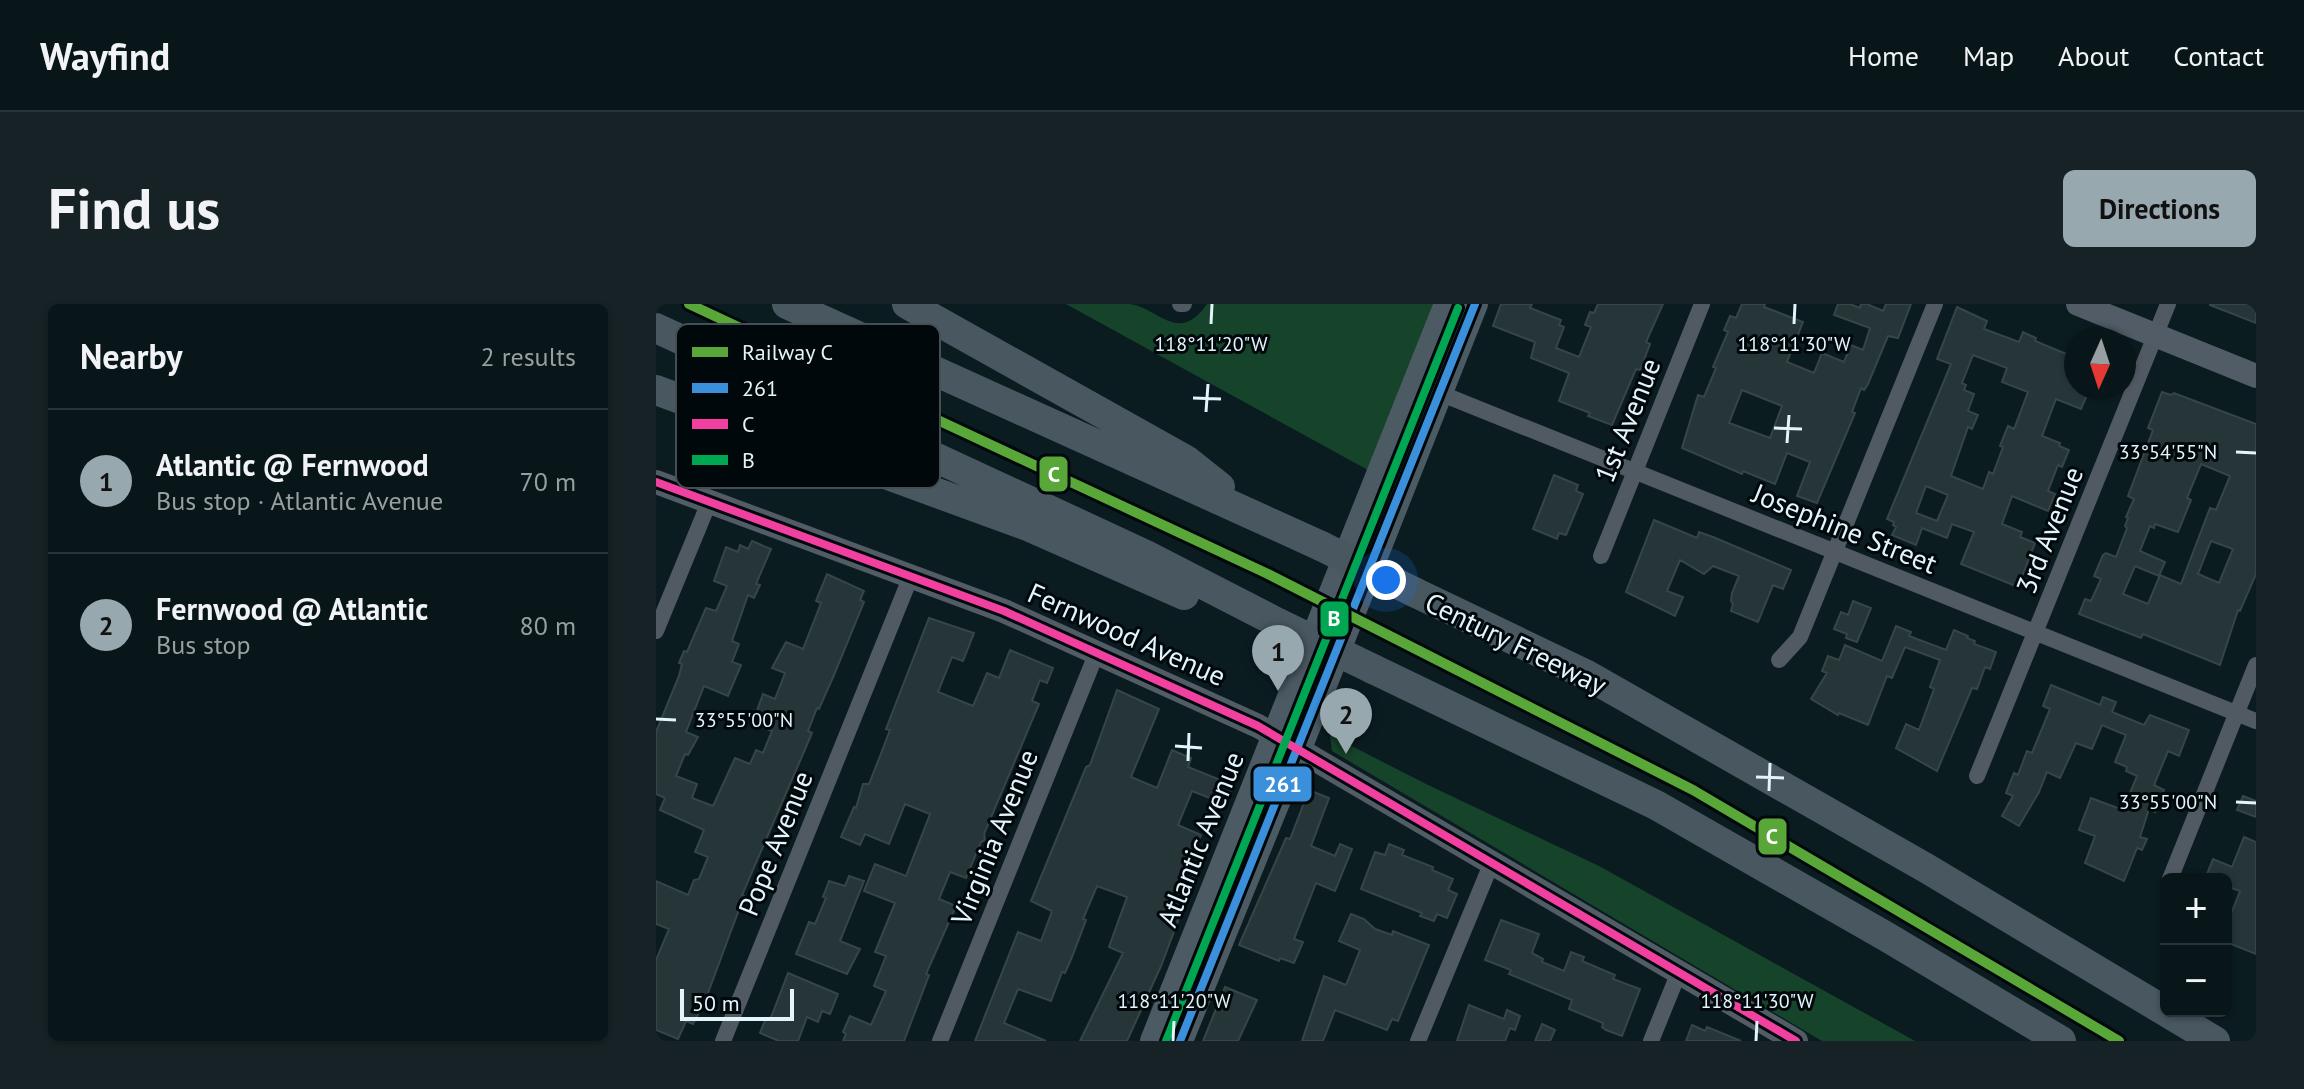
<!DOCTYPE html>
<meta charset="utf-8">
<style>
:root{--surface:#081519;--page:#162226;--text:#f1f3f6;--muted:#989fa2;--line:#293438;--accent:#97a8ae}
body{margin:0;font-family:"PT Sans",sans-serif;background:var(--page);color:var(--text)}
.controls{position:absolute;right:24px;bottom:24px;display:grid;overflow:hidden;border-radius:12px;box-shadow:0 2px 6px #0004}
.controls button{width:72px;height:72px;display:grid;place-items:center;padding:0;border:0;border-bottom:2px solid var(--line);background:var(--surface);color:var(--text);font:40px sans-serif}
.compass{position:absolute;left:1408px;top:24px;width:72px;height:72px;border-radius:50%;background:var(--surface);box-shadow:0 2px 6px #0004;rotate:183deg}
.scale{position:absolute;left:24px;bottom:20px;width:114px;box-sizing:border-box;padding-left:8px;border:4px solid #e3f4fa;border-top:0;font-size:22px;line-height:28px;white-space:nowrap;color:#e3f4fa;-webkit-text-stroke:6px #01080c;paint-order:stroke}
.you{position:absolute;left:730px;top:276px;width:28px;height:28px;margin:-20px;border:6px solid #fff;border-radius:50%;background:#1a73e8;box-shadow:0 0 0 12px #1a73e833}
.badge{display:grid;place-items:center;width:52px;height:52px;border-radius:50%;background:var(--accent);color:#111;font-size:26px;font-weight:700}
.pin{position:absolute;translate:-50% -66px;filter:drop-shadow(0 2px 4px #0008)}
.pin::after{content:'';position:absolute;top:42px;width:28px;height:24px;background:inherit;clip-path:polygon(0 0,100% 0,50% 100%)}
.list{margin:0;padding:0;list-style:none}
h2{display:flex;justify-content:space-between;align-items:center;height:104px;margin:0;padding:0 32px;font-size:34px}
h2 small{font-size:26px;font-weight:400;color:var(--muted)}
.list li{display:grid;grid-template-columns:52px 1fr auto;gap:24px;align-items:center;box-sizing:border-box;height:144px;padding:0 32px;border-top:2px solid var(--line)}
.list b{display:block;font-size:30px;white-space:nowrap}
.list p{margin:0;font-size:26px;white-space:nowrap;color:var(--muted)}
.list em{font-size:26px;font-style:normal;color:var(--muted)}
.map{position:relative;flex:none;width:1600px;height:737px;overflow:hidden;border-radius:12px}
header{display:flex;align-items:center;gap:48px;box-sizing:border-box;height:112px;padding:0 40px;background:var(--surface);border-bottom:2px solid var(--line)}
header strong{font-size:38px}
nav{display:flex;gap:44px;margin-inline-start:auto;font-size:28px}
.intro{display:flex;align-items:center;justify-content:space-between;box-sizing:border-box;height:192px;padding:0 48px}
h1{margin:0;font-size:56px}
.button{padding:20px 36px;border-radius:12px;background:var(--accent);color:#111;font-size:28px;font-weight:700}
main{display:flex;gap:48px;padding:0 48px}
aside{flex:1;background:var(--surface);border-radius:12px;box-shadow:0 2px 6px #0004}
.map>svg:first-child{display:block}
.green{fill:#16442b}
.building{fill:#253538;stroke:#374547;stroke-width:2;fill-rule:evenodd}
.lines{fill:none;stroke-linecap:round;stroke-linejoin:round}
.street{stroke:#515962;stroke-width:16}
.secondary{stroke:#515c66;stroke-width:24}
.primary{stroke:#4c5a64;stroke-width:26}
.highway{stroke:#495761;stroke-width:30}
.highway-bridge{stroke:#495761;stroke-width:30}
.bus-1-casing{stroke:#01080c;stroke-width:14}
.bus-2-casing{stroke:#01080c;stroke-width:14}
.bus-3-casing{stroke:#01080c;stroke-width:14}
.bus-1{stroke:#3a90db;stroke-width:8}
.bus-2{stroke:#f240a1;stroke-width:8}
.bus-3{stroke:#00a651;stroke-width:8}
.rail-1-casing{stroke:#01080c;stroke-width:16}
.rail-1{stroke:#58a738;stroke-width:10}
.ticks{fill:none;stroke:#e3f4fa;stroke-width:3}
.labels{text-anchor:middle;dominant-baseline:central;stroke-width:6;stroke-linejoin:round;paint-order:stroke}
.street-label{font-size:28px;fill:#e3f4fa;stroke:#01080c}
.key{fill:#01080c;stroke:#454f53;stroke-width:2}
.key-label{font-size:22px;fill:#e3f4fa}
.ticks-label{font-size:20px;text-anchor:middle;fill:#e3f4fa;stroke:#01080c;stroke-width:6;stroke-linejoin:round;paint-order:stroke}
.line-badge{stroke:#01080c;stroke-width:3}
.badge-label{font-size:22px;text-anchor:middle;font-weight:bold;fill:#fff}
</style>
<header>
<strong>Wayfind</strong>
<nav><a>Home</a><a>Map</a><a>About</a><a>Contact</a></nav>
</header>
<div class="intro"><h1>Find us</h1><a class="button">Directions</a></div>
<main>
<aside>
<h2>Nearby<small>2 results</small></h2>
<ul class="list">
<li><span class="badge">1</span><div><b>Atlantic @ Fernwood</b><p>Bus stop · Atlantic Avenue</p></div><em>70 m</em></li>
<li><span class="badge">2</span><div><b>Fernwood @ Atlantic</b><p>Bus stop</p></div><em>80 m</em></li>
</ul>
</aside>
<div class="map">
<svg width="1600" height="737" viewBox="0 0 1600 737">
<rect width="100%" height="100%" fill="#0b1c21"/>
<path class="green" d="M410,0C431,0 453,0 474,0C502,4 523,41 551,0H779L712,166Z
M674,431L770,480L943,562L1259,737H1166L676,447Z"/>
<path class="building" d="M845,0H876L874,4L905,16L903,21L908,23L900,44L923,53L935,23L929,21L934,8L938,9L942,0H1007L990,38L994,40L984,66L980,65L956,121L932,112L934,109L903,97L913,69L875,54L879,38L837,22Z
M1086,0H1109L1108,3L1147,18L1131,58L1158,69L1166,49L1188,58L1195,41L1207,46L1214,24L1178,11L1182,0H1194L1204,4L1205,0H1211L1227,7L1230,0H1255L1242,34L1232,32L1212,80L1208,86L1205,84L1196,108L1199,109L1161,199L1141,192L1154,158L1131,149L1119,180L1087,167L1086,170L1026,144L1042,91L1048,93L1060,64L1057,63L1072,28L1068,26L1074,12L1080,14ZM1086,86L1126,102L1114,134L1073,119Z
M1554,0H1600V19L1554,1Z
M1301,3L1331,17L1328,25L1363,38L1367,28L1380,34L1379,37L1420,54V84H1434L1425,105L1400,95L1386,132L1404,139L1403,142L1413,146L1406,163L1402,161L1392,187L1399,190L1392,207L1356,192L1346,220L1366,228L1364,233L1379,239L1362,283L1305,260L1318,228L1296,220L1291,234L1266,224L1260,241L1236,231L1240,223L1237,221L1238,218L1231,215L1295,60L1281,55ZM1317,51L1351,64L1346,78L1372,88L1358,125L1352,122L1344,142L1347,143L1337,170L1333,168L1327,185L1295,172L1312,123L1316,125L1322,111L1312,107L1318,90L1308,86L1310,81L1306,79ZM1270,182L1292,191L1281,217L1260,209Z
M1506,88L1515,91L1518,89L1600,120V270L1584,307L1582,306L1564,361L1487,330L1485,334L1423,310L1429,295L1435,297L1445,275L1438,272L1447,251L1450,249L1460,253L1471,224L1469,222L1472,214L1470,213L1478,195L1472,192L1497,126L1492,124ZM1545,160L1574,172L1560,206L1554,204L1525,280L1504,271L1492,300L1467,290L1479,262L1503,272L1509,258L1484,247L1494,222L1498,224L1499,220L1522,228L1535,196L1531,194ZM1555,237L1577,245L1563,279L1542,270Z
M898,171L922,181L920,187L927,190L910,231L903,229L901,235L877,225Z
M998,216L1041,234L1043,228L1057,233L1135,266L1127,285L1117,281L1102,318L1075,307L1077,300L1075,297L1076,289L1083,272L1057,262L1048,270L1024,256L1011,287L1027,293L1019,312L970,288Z
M96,237L115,245L100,280L104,281L98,294L92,291L76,337L83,340L76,358L85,361L72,392L48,382L30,428L42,433L32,451L29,450L20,472L41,480L36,494L57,502L79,454L94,460L100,446L107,449L116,427L98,420L102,410L100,409L107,390L119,395L129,369L116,364L130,338L147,345L165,299L160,297L171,270L208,287L204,296L208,298L178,371L163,405L161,404L152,427L156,429L150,443L86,591L88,592L49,697L37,720L30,717L22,735L0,726V656L13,625L0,620V577L32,591L38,576L43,575L52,553L39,548L48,526L4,506L9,494L0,490V428L23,372L26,360L23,359L28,347L31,348L50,304L60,307L71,282L58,277L70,243L82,248L84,241L92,245Z
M1197,297L1215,304L1201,338L1190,334L1191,330L1178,325L1185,308L1192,311Z
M273,314L318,329L307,357L296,353L282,388L317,402L331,369L343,374L354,346L397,364L391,379L384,376L376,397L383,400L328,530L329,536L325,538L310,574L294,568L283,595L300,602L270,670L273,671L248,737H187L190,730L187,728L194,712L215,721L230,687L218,682L230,652L219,648L239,599L208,587L219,560L250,572L274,510L249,500L233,540L209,530L204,541L185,533L198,503L200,504L207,480H213L224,452L234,426L230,425Z
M1240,322L1255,328L1253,332L1290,346L1298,326L1312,332L1311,334L1319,337L1318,340L1340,348L1334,365L1329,363L1321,385L1316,384L1281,467L1240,444L1250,420L1263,426L1278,385L1274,383L1284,356L1249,343L1236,374L1231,372L1212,421L1183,409L1182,411L1155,395L1171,369L1166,367L1172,352L1183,356L1189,341L1226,357Z
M1395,381L1444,401L1447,393L1460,398L1456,408L1488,421L1494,411L1533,426L1523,452L1512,447L1498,481L1508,486L1499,508L1493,505L1484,533L1491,535L1486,546L1481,544L1468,577L1429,559L1439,532L1423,526L1435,494L1467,506L1481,472L1470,467L1471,463L1459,458L1470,431L1446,421L1436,445L1420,439L1404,474L1391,468L1383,488L1363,522L1346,512L1357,492L1350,489L1358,469L1362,471L1371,447L1376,449L1394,405L1387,402Z
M461,386L503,405L475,473L501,484L516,446L535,454L532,463L577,481L569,500L536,487L522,521L545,531L529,571L538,574L505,662L471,737H424L467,649L453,643L471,593L441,582L427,615L430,616L416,653L409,669L406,668L395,697L362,685L348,719L390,737H319L362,628L385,637L396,607L375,597L430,463L434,461Z
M653,486L673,494L655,542L679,552L684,540L696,545L679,587L660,579L638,635L647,638L638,659L624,654L623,657L583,641L630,534L634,535Z
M1587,492L1600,497V513L1581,506Z
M1588,533L1600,538V650L1570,638V608L1575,610L1584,587L1570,582V575H1549L1557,555L1576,563Z
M733,540L748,546L746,551L777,563L776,566L797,575L792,586L801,590L791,614L781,610L778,617L764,612L766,609L705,585L719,548L729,551Z
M193,572L208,577L184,637L204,645L191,670L140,650L153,618L159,620L170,594L167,593L173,577L189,582Z
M695,610L708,615L719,625L736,631L737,627L773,641L742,717L736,715L731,726L679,706L667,737H646L668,672L690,681L704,646L683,637Z
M845,616L883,630L876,649L887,655L886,658L908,667L915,648L928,653L926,657L959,671L957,675L984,685L966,732L950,726L946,723L947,719L913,705L916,696L853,670L855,666L829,656Z
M132,669L182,690L174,710L166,707L162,718L151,713L142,737H123L104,729L110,714L113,715L116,711Z
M569,683L601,696L582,737H547Z
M813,701L848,715L851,706L864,712L859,726L854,724L849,737H801Z
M886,720L899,726L894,737H879Z
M1036,721L1049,727L1051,723L1085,737H1030Z"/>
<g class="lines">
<path class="street" d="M524,0H528
M776,86L1600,417
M945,252L1046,0
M0,327L54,196
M1123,356L1144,333L1279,0
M1321,472L1512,0
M1514,575L1600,361
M67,737L255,272
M284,737L441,348
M762,737L836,558
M995,737L1023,668"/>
<path class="secondary" d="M1422,0L1600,72
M0,178L348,307L602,422L1140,737"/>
<path class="primary" d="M497,737L791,0
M524,737L643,444L819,0"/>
<path class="highway" d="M131,0L665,242
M251,0L530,156L564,183
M0,24L490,251L622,319
M0,86L374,223L528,291
M758,288L931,371L1270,564L1559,737
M717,365L1000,501L1231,633L1405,737"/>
<path class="highway-bridge" d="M665,242L758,288
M622,319L717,365"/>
<g class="bus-1-casing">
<path id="bus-1" d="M524,737L819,0"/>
</g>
<g class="bus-2-casing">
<path id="bus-2" d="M0,178L348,307L602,422L1140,737"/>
</g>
<g class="bus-3-casing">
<path id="bus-3" d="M510,737L802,4"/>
</g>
<use href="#bus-1" class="bus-1"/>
<use href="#bus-2" class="bus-2"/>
<use href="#bus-3" class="bus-3"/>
<g class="rail-1-casing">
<path id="rail-1" d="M33,0L612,270L1037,486L1463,737"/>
</g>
<use href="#rail-1" class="rail-1"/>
</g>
<path class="ticks" d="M555,20L556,0M1138,20L1139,0M537,94L565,95M550,108L552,80M1118,124L1146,125M1131,139L1133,111M1580,148L1600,149M0,415L20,416M519,442L546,444M532,457L533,429M1100,473L1128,474M1113,487L1114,459M1580,498L1600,499M517,737L518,717M1100,737L1101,717"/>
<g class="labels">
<g class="street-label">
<text transform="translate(971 116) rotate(-68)">1st Avenue</text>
<text transform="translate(1189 224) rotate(22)">Josephine Street</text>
<text transform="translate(1393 226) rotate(-68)">3rd Avenue</text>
<text transform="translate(471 330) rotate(24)">Fernwood Avenue</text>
<text transform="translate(860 339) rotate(26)">Century Freeway</text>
<text transform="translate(338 533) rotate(-68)">Virginia Avenue</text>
<text transform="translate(544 535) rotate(-68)">Atlantic Avenue</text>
<text transform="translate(119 539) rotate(-68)">Pope Avenue</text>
</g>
</g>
<rect x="20" y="20" width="264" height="164" rx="12" class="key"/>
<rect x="36" y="43" width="36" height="10" fill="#58a738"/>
<rect x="36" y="79" width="36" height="10" fill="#3a90db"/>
<rect x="36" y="115" width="36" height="10" fill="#f240a1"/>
<rect x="36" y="151" width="36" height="10" fill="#00a651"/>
<g class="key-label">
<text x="86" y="56">Railway C</text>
<text x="86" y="92">261</text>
<text x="86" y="128">C</text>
<text x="86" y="164">B</text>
</g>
<g class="ticks-label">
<text x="555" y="47">118°11'20"W</text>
<text x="1138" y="47">118°11'30"W</text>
<text x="1512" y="155">33°54'55"N</text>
<text x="88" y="423">33°55'00"N</text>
<text x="1512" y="505">33°55'00"N</text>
<text x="518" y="704">118°11'20"W</text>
<text x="1101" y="704">118°11'30"W</text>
</g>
<g class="line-badge">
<rect x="382" y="151" width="31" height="38" rx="8" fill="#58a738"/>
<rect x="663" y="296" width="31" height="38" rx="8" fill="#00a651"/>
<rect x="596" y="461" width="61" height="38" rx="8" fill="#3a90db"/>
<rect x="1101" y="513" width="31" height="39" rx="8" fill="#58a738"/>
</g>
<g class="badge-label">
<text x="398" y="178">C</text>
<text x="678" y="322">B</text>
<text x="627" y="488">261</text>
<text x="1116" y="540">C</text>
</g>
</svg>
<div class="controls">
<button>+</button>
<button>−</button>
</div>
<svg class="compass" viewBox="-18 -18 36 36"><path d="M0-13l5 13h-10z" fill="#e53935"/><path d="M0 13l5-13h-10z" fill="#989fa2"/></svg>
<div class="scale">50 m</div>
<div class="you"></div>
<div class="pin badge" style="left:622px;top:387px">1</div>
<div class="pin badge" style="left:690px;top:450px">2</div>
</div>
</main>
